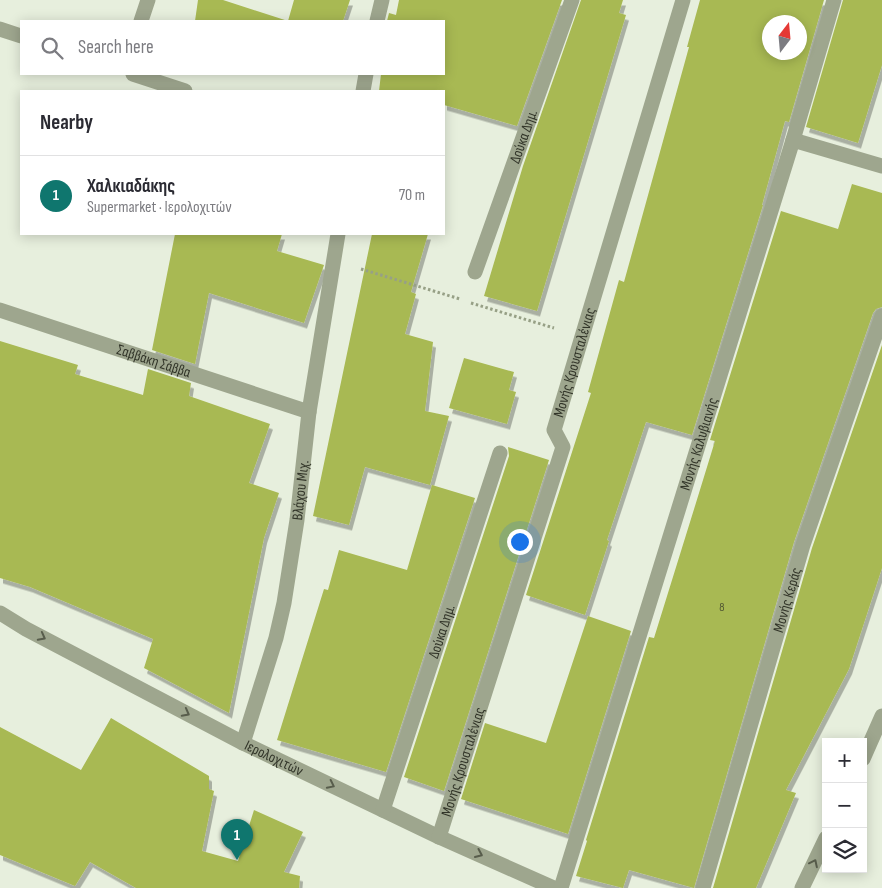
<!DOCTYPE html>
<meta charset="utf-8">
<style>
:root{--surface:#fff;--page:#f7f7f7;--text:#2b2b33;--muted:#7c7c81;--line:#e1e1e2;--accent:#0f766e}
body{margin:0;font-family:"Sofia Sans Condensed",sans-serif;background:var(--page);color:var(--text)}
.controls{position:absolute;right:15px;bottom:15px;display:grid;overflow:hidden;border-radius:0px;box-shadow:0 2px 12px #0003}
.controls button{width:45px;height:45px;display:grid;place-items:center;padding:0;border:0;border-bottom:1px solid var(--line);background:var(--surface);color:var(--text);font:25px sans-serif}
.compass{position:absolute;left:762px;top:15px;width:45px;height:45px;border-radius:50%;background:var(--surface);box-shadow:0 2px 12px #0003;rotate:16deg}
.you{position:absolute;left:519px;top:541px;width:18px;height:18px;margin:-12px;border:4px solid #fff;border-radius:50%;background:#1a73e8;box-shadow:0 0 0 8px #1a73e833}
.badge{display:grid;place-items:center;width:32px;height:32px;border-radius:50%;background:var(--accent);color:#fff;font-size:16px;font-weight:700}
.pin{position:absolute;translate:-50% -41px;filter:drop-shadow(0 1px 2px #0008)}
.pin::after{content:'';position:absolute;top:26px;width:18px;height:15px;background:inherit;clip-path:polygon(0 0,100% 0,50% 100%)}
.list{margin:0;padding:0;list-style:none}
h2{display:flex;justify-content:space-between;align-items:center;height:65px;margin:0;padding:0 20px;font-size:21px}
h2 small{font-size:16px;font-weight:400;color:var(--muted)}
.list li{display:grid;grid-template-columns:32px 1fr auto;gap:15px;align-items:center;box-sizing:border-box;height:80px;padding:0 20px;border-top:1px solid var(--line)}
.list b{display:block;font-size:19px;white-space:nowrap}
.list p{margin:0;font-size:16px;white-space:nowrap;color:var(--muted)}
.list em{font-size:16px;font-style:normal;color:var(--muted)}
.icon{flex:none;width:28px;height:28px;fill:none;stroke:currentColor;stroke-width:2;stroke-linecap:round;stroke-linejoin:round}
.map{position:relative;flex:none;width:882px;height:888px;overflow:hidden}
.search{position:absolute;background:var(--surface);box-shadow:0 2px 12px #0003;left:20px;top:20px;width:425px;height:55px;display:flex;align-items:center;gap:12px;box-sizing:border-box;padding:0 18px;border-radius:0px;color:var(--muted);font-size:19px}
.panel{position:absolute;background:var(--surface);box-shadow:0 2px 12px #0003;left:20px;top:90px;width:425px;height:145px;border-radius:0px}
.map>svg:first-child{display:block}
.building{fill:#a8b952;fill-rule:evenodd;filter:url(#shadow)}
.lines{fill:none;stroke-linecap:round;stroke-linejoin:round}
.path{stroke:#97a086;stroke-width:3;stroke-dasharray:2.5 2.5;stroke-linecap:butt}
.minor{stroke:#9ea68e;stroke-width:15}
.oneway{stroke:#585d4c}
.labels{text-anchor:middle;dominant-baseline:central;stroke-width:5;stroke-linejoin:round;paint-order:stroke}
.number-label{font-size:12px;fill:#505633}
.street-label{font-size:15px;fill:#323529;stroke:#f1f8e9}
</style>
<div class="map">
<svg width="882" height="888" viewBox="0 0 882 888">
<defs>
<filter id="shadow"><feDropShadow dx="3" dy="5.5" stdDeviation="0" flood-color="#0004"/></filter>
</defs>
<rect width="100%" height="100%" fill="#e7efdd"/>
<path class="building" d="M198,0H223L288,21L294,0H350L343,21H195Z
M399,0H562L517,126L444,105V91H379L381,74H444V21H387L389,13L396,15Z
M581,0H623L619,13L626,15L537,311L484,296L523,166Z
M700,0H824L789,122L785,121L762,205H763L692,435L646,422L607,540L609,541L585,615L526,595L591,393L588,392L619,280L624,282L689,47H687ZM770,22H800V52H770Z
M843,0H882V65L858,143L806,127Z
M852,184L882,193V307L876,309L873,313L794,542L694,888L629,870L623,888L576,876L587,841L586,840L649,637L654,638L695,506L715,441L710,440L781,211L838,229Z
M175,234H282L277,251L324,265L304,323L209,293L195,364L152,350Z
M372,234H428L411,292L416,294L405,334L433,342L425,411L449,416L430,485L365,467L349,525L313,516Z
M0,341L78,365L75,374L143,395L148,369L191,383L189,396L270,424L249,483L279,493L264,538L229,713L144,668L153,639L30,587L0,578Z
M882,345V568L849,669L786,790L796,793L756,888H713L812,548Z
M464,358L514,372L509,390L516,392L507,424L449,408Z
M508,447L549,460L444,791L404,777L509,456Z
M432,485L475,498L386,772L277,740L324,589L328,590L339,550L407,570Z
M588,616L631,631L568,834L461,799L485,723L546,743Z
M111,718L209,776V789L214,791L202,851L238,861L254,810L303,832L284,872L300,876L299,888H136L90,862L75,886L0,855V727L81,770Z"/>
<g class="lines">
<path class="path" d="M361,269L460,299
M471,303L554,328"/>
<g class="minor">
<path d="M141,21L148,0"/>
<path d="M377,21L382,0"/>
<path d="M0,29L21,36"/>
<path d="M133,74L185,91"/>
<path d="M363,91L366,74"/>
<path d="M793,140L882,166"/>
<path id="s1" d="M475,272L572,0"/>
<path id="s2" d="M0,310L309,412"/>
<path id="s3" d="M0,613L26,629L243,743L439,837L554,888"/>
<path id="s4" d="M243,743L276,638L284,603L297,520L309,412L338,234"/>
<path d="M863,759L882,716"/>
<path id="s5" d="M383,810L500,453"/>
<path id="s6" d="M439,837L563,447L554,430L683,0"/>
<path id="s7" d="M561,888L793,140L834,0"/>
<path id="s8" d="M703,888L803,545L882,316"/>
<path d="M802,888L826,838"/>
</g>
</g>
<defs><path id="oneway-chevron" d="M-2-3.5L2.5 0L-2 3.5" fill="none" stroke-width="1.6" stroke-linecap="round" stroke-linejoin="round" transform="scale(1.25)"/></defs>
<g class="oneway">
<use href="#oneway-chevron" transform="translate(42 637) rotate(28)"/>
<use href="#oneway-chevron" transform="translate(186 713) rotate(28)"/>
<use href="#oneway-chevron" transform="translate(331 785) rotate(26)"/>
<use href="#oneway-chevron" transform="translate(479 854) rotate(24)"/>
<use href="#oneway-chevron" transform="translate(814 863) rotate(-64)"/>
</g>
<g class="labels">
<g class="number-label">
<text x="722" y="607">8</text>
</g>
<g class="street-label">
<text stroke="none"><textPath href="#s1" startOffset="144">Δούκα Δημ.</textPath></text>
<text stroke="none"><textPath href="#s2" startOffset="162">Σαββάκη Σάββα</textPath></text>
<text stroke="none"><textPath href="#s6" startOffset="499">Μονής Κρουσταλένιας</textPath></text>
<text stroke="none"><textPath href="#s7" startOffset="465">Μονής Καλυβιανής</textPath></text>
<text stroke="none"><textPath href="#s4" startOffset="260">Βλάχου Μιχ.</textPath></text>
<text stroke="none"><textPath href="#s8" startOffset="300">Μονής Κεράς</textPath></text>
<text stroke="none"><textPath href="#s5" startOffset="188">Δούκα Δημ.</textPath></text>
<text stroke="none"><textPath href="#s3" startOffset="310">Ιερολοχιτών</textPath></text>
<text stroke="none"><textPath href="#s6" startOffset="79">Μονής Κρουσταλένιας</textPath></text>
</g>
</g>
</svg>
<div class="controls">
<button>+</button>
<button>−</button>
<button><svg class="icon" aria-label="layers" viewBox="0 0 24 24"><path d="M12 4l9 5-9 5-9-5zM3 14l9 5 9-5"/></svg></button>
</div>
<svg class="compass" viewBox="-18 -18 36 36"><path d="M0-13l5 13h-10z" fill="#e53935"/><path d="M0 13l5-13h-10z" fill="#7c7c81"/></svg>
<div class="you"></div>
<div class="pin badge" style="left:237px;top:860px">1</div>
<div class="search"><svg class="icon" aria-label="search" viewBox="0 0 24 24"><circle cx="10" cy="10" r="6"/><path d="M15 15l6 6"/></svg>Search here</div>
<section class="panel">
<h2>Nearby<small></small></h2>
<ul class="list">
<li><span class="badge">1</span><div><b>Χαλκιαδάκης</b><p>Supermarket · Ιερολοχιτών</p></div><em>70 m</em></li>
</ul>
</section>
</div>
